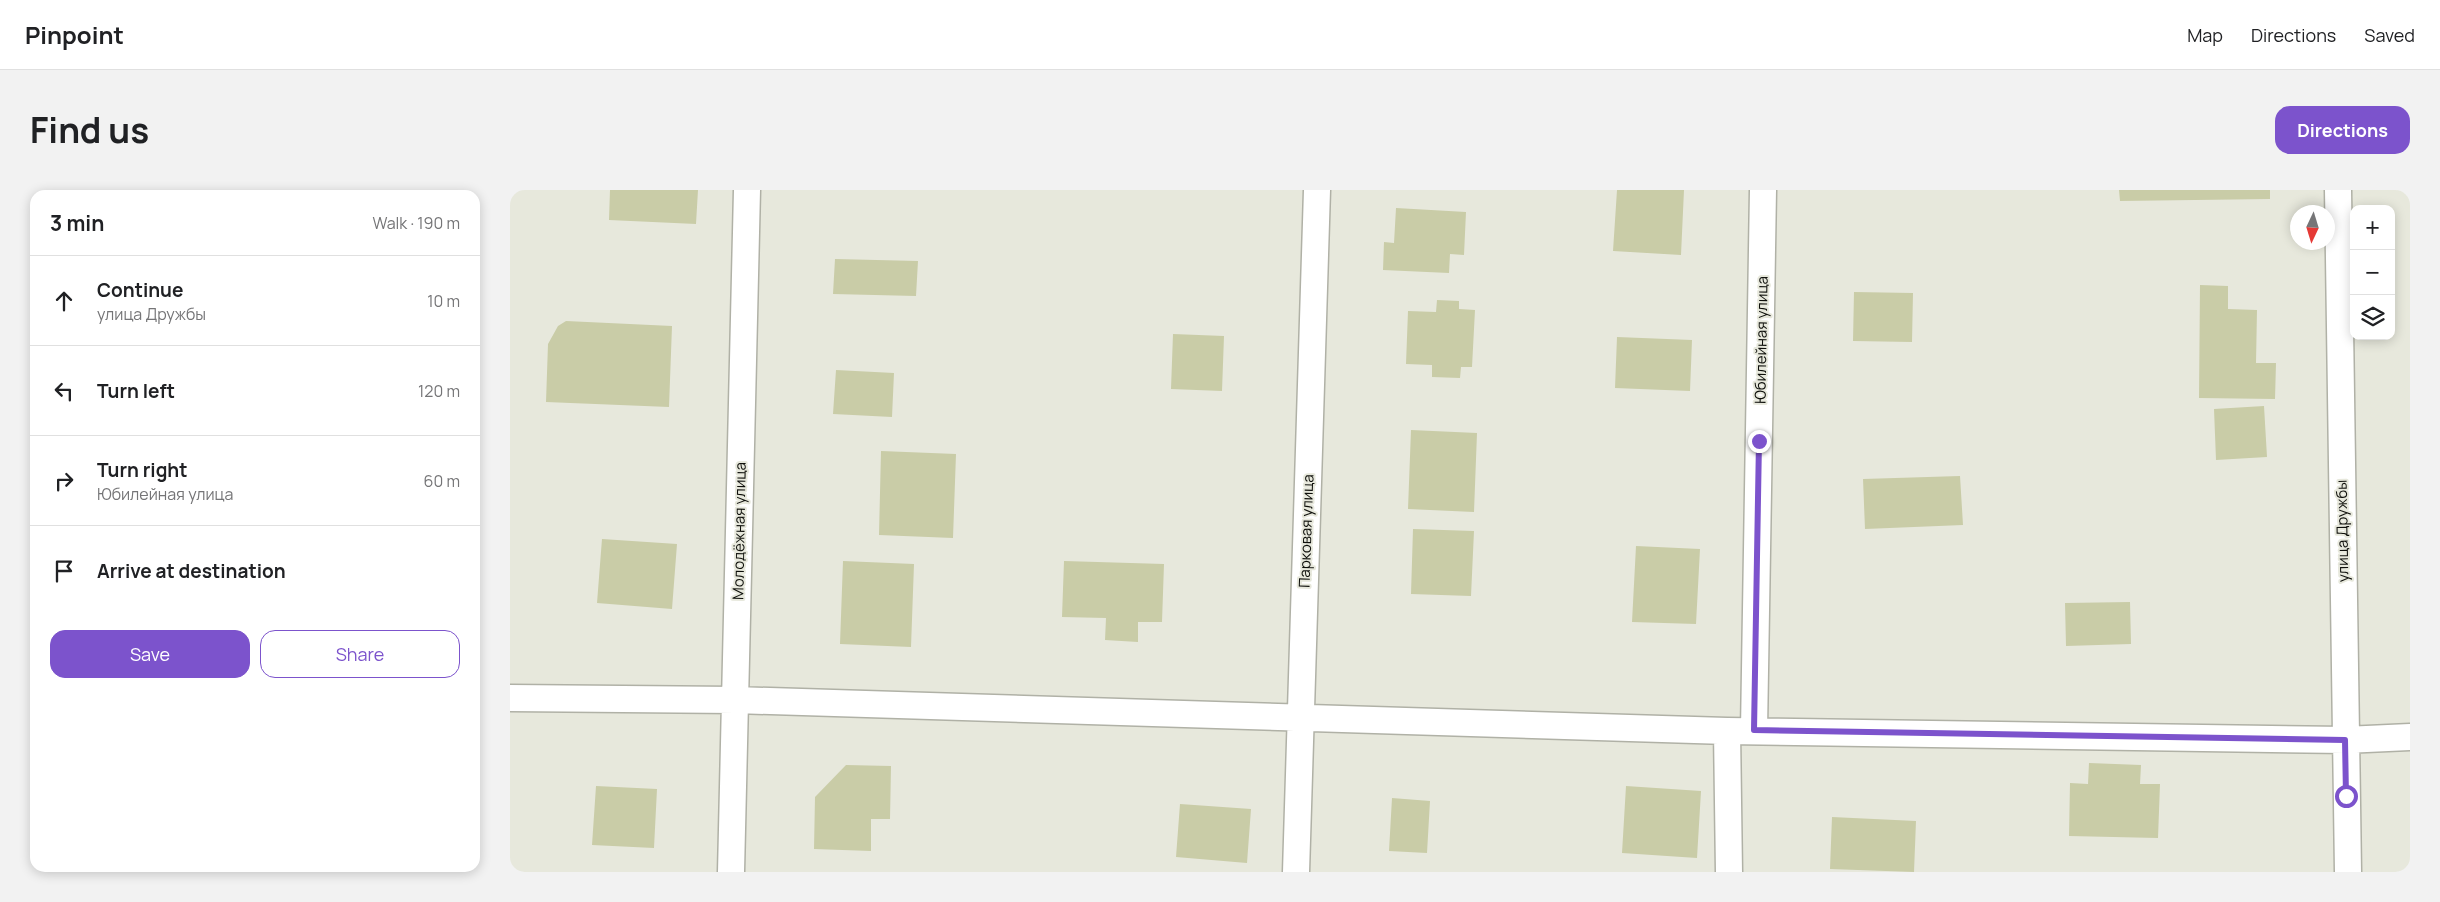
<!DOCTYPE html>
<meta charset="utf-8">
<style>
:root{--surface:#fff;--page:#f2f2f2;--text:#202124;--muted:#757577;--line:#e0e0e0;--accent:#7c53cc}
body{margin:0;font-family:Manrope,sans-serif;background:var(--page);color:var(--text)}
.controls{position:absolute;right:15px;top:15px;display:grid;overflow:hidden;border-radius:10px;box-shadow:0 2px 12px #0003}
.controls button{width:45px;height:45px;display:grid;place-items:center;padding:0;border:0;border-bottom:1px solid var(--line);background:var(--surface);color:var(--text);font:25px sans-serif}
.compass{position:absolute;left:1780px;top:15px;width:45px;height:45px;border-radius:50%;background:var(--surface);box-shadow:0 2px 12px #0003;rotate:184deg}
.stop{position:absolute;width:15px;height:15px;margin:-11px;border:4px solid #7c53cc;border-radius:50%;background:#fff}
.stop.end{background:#7c53cc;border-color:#fff;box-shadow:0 1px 5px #0008}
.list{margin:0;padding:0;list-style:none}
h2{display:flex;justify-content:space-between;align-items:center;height:65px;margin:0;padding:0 20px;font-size:21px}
h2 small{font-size:16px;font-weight:400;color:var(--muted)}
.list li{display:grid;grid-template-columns:32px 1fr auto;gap:15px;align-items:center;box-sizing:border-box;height:90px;padding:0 20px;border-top:1px solid var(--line)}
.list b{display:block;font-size:19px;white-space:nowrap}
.list p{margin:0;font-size:16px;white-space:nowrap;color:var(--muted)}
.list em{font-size:16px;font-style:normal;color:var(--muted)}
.actions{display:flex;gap:10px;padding:15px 20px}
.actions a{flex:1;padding:11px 0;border:1px solid var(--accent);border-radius:15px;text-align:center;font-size:18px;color:var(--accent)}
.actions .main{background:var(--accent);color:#fff}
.icon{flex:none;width:28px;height:28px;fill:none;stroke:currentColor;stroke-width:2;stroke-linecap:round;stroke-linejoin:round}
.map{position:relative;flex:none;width:1900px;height:682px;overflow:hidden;border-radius:15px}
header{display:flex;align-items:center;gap:30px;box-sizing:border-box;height:70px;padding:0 25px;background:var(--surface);border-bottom:1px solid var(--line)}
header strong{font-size:24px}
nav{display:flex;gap:28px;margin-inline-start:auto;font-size:18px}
.intro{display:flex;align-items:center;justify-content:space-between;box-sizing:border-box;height:120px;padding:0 30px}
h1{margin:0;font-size:35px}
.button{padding:12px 22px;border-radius:15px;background:var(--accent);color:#fff;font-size:18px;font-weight:700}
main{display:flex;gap:30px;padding:0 30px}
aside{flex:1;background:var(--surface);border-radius:15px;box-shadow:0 2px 12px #0003}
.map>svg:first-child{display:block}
.building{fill:#c9cca7}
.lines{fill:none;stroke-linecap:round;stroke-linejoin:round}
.minor-casing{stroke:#b0b1a6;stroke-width:29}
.minor{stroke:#fff;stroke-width:26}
.route{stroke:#7c53cc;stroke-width:6}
.labels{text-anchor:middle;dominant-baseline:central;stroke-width:4;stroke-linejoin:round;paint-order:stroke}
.street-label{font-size:15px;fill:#0d0e0a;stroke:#e7e8dc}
</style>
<header>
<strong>Pinpoint</strong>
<nav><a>Map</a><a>Directions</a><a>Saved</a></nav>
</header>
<div class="intro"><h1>Find us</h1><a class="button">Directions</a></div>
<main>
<aside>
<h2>3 min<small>Walk · 190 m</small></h2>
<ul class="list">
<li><svg class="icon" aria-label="ahead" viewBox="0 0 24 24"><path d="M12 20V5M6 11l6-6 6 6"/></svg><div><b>Continue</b><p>улица Дружбы</p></div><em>10 m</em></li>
<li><svg class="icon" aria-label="left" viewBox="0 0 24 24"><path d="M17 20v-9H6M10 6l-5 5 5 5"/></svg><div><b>Turn left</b></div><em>120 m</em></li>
<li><svg class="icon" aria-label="right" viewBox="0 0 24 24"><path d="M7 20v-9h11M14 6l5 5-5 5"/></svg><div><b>Turn right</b><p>Юбилейная улица</p></div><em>60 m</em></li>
<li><svg class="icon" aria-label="arrive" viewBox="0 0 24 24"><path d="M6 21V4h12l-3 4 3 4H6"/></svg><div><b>Arrive at destination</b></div></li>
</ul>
<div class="actions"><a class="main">Save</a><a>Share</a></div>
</aside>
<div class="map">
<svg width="1900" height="682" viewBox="0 0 1900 682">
<rect width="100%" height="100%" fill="#e7e8dc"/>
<path class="building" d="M100,0H188L186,34L99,30Z
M1107,0H1174L1171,65L1103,61Z
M1609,0H1760V9L1610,11Z
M886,18L956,22L954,65L940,64L939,83L873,80L874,52L884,53Z
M325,69L408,71L406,106L323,104Z
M1690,95L1718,96V119L1747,120L1746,173H1766L1765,209L1689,208Z
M1344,102L1403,103L1402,152L1343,151Z
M927,110L949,111V119L965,120L962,177H951L950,188L922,187V175L896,174L898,121L926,122Z
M56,131L162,136L159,217L36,212L38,154L48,136Z
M663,144L714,146L712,201L661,199Z
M1107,147L1182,150L1180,201L1105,198Z
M326,180L384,183L382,227L323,224Z
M1754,216L1757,267L1706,270L1704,219Z
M901,240L967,243L964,322L898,319Z
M371,261L446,264L443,348L369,345Z
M1450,286L1453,335L1355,339L1353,289Z
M903,339L964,341L961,406L901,404Z
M92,349L167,354L162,419L87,413Z
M1126,356L1190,359L1186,434L1122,432Z
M333,371L404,374L401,457L330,454Z
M554,371L654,374L652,432H628V452L595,450L596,428L552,427Z
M1620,412L1621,454L1556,456L1555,413Z
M1579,573L1631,575L1630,594H1650L1648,648L1559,646L1560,593L1578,594Z
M336,575L381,576L380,629H361V661L304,659L305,607Z
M86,596L147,599L144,658L82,655Z
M1116,596L1191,601L1187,668L1112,663Z
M882,608L920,611L917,663L879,661Z
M670,614L741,619L737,673L666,667Z
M1322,627L1406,631L1404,682L1320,679Z"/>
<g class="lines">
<g class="minor-casing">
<path id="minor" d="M1828,0L1838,682
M0,508L225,510L1217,541L1835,550L1900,547
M1244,540L1253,0
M1217,541L1219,682
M221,682L237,0
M786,682L807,0"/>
</g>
<use href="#minor" class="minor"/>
</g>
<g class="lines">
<path class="route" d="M1249,251L1244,540L1835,550L1836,606"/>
</g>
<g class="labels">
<g class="street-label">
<text transform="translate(1251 150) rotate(-89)">Юбилейная улица</text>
<text transform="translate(229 341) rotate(-89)">Молодёжная улица</text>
<text transform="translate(796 341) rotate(-88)">Парковая улица</text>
<text transform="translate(1832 341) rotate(-91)">улица Дружбы</text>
</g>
</g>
</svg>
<div class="controls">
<button>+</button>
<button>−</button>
<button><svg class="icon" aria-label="layers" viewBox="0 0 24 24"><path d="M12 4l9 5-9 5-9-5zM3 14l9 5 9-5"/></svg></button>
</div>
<svg class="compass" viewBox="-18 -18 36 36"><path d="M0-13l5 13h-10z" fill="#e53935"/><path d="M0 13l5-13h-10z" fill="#757577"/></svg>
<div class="stop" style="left:1836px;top:606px"></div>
<div class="stop end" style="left:1249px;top:251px"></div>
</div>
</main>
